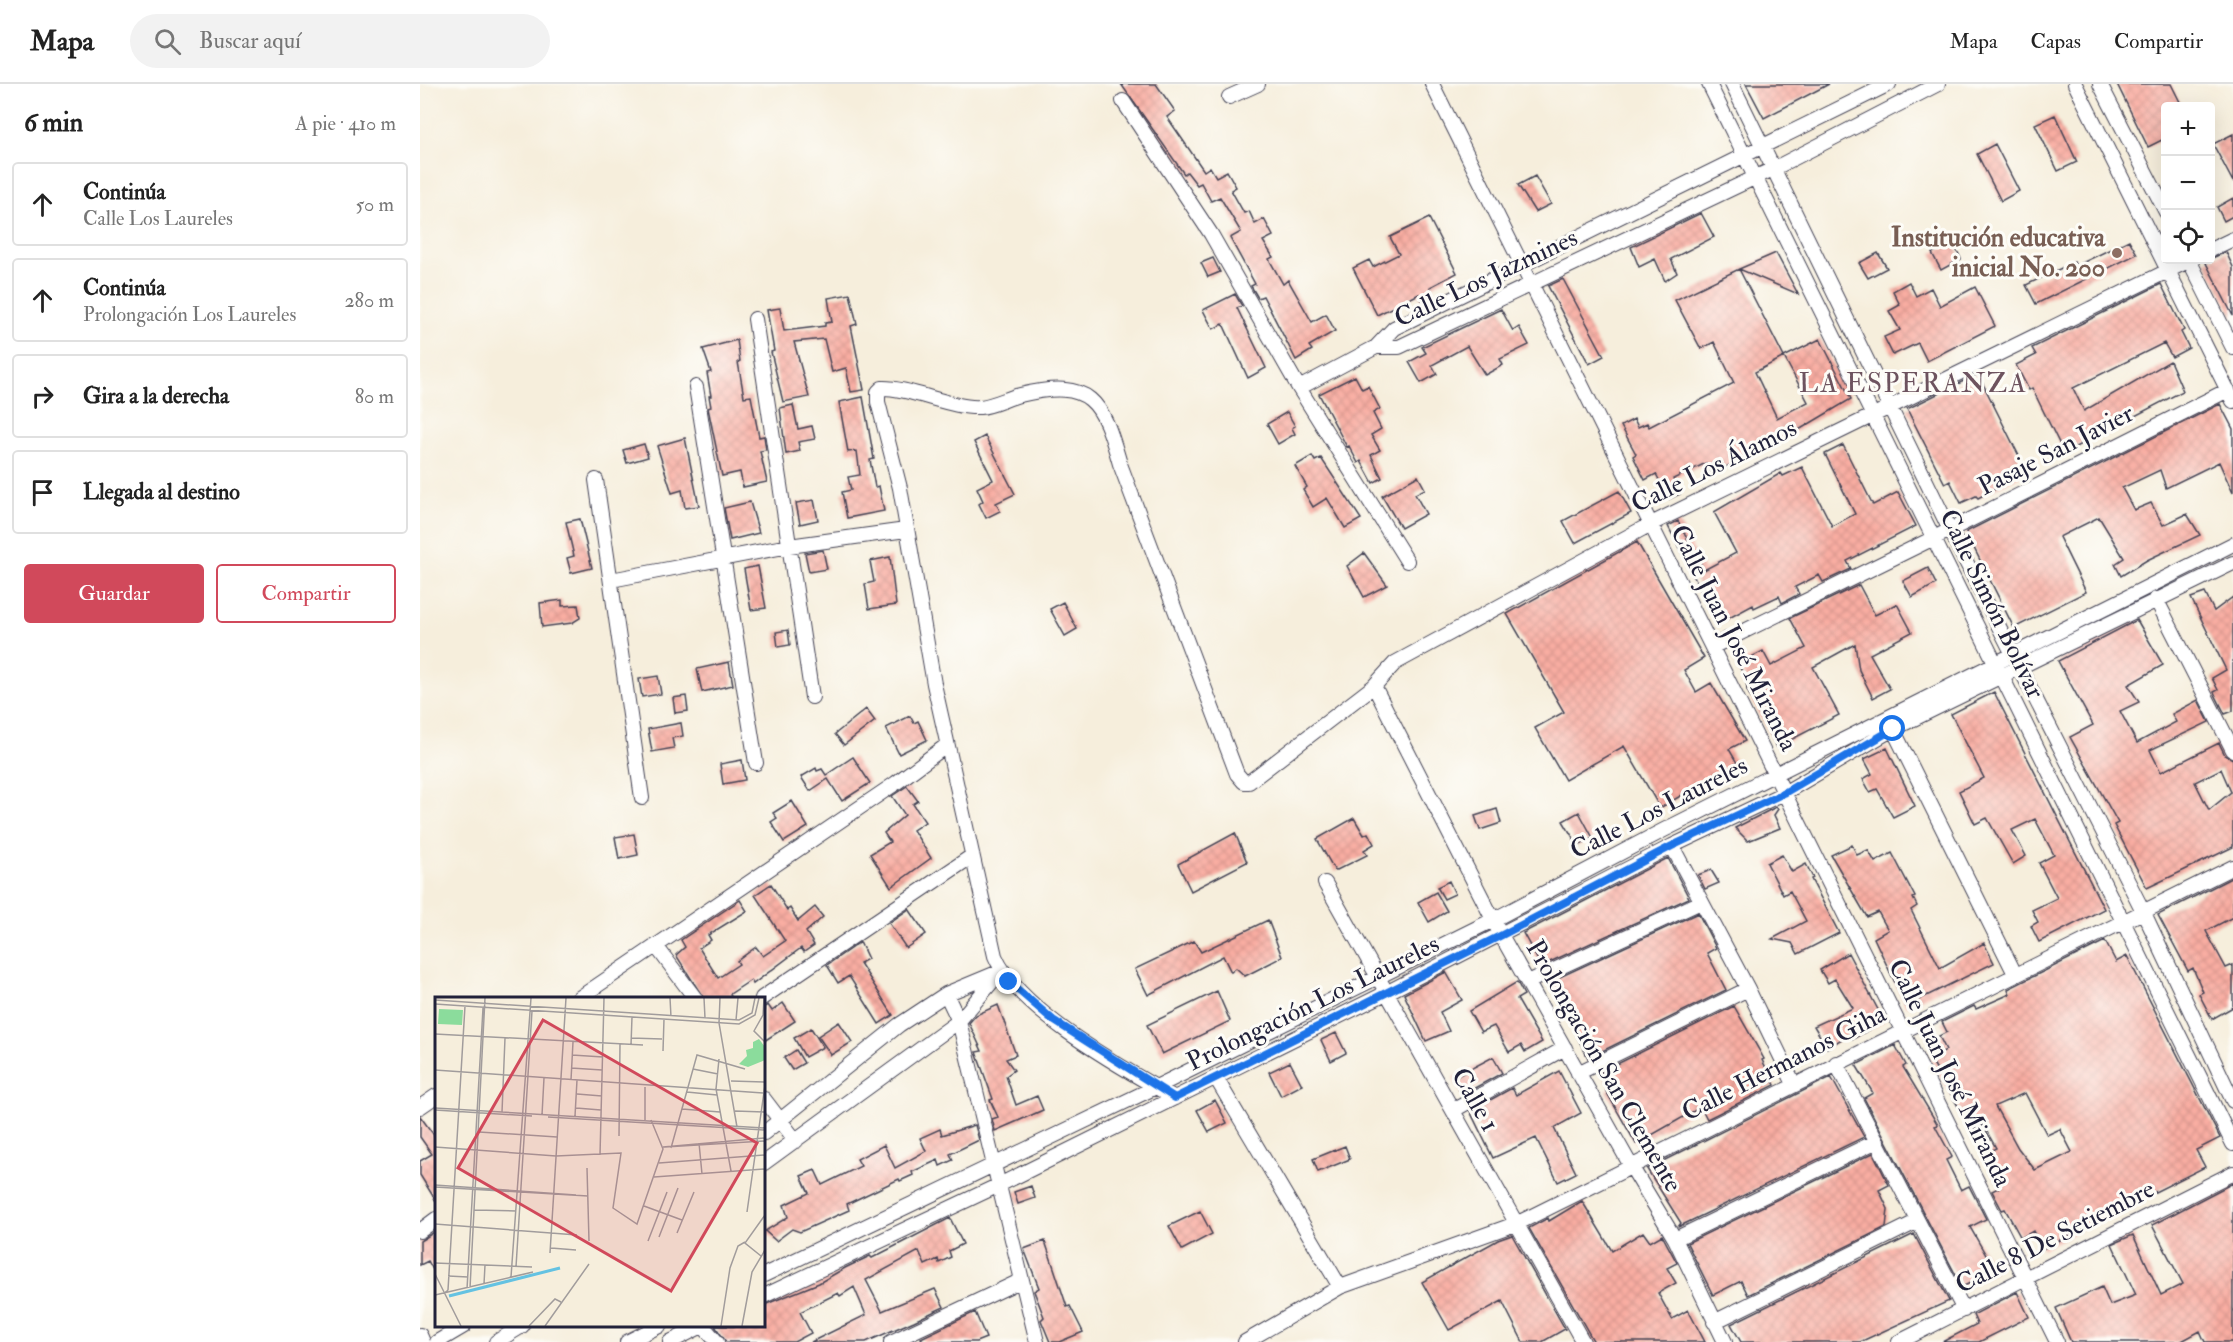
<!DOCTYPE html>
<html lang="es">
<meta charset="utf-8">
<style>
:root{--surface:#fff;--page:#f2f2f2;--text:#222;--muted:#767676;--line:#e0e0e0;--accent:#d1495b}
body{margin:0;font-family:"IM FELL Double Pica",serif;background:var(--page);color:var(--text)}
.controls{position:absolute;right:18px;top:18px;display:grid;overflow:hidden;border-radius:6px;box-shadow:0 6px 24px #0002}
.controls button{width:54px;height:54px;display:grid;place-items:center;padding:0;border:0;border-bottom:2px solid var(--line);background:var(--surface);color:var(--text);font:30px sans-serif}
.stop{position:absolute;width:18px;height:18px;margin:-14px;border:4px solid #1a73e8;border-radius:50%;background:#fff}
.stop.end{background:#1a73e8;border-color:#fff;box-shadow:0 2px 6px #0008}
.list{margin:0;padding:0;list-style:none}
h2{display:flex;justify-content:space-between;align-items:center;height:78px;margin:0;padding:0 24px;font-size:26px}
h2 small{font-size:20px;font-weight:400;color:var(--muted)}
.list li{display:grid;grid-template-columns:39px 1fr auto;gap:18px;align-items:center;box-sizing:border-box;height:84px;margin:0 12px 12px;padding:0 12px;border:2px solid var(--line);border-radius:6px}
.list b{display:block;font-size:22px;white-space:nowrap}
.list p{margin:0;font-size:20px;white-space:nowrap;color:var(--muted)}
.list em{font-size:20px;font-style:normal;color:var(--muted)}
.actions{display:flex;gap:12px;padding:18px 24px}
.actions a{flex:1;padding:14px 0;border:2px solid var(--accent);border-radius:6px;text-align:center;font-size:21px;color:var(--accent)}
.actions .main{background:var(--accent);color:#fff}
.icon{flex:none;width:33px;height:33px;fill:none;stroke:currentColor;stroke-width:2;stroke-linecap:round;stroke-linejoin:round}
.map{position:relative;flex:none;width:1813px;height:1258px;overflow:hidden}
header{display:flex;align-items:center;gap:36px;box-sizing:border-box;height:84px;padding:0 30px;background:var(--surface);border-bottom:2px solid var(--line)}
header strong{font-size:28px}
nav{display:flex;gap:33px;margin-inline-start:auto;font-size:21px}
.search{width:420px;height:54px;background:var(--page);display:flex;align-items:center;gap:15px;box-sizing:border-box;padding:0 21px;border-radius:33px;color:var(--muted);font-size:22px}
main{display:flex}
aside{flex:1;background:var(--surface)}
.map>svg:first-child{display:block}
.building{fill:url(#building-cross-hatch);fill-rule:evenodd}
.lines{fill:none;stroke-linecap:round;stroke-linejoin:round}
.street-casing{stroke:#424153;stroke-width:16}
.street{stroke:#fff;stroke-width:14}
.route{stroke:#1a73e8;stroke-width:8}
.education-dot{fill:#8d6e63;stroke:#fdfcf7;stroke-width:2}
.labels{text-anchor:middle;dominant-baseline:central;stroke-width:6;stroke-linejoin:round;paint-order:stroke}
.education-label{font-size:26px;font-weight:bold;fill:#785e54;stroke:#fdfcf7;text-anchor:end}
.street-label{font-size:26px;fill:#22223b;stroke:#fdfcf7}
.neighbourhood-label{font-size:27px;letter-spacing:1.5px;fill:#6d535f;stroke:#fdfcf7}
.inset-river{fill:none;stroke:#64c2e2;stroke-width:3}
.inset-road{fill:none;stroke:#a19c9c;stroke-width:1.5}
.view{fill:#d1495b;fill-opacity:0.15;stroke:#d1495b;stroke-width:3}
.inset-edge{fill:none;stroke:#22223b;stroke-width:3}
</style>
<header>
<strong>Mapa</strong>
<div class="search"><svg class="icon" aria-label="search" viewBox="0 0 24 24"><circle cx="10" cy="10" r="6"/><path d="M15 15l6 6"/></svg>Buscar aquí</div>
<nav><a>Mapa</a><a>Capas</a><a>Compartir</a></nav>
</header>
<main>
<aside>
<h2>6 min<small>A pie · 410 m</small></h2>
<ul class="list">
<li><svg class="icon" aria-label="ahead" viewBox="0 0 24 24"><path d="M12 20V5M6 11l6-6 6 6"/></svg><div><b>Continúa</b><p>Calle Los Laureles</p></div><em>50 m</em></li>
<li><svg class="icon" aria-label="ahead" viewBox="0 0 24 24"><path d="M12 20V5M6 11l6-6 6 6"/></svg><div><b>Continúa</b><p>Prolongación Los Laureles</p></div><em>280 m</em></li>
<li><svg class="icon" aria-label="right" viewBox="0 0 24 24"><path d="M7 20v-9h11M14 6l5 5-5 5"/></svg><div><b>Gira a la derecha</b></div><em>80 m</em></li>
<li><svg class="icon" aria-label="arrive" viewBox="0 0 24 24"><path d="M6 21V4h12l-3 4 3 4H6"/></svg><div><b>Llegada al destino</b></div></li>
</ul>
<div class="actions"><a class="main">Guardar</a><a>Compartir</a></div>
</aside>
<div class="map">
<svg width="1813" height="1258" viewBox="0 0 1813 1258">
<defs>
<pattern id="building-cross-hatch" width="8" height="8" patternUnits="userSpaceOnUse" patternTransform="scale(1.5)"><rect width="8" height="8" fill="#f9ada2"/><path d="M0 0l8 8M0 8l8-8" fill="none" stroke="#d5958c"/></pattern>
</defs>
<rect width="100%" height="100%" fill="#fdfcf7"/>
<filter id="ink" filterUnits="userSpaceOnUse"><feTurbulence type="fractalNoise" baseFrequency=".0167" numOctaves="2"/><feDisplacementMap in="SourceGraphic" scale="12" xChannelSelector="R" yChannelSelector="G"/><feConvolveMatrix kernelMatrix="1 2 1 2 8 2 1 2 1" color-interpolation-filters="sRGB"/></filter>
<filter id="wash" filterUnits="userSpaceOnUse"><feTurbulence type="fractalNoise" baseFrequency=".008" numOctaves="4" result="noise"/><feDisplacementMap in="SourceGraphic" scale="24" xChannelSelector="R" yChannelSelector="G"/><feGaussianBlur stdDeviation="1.35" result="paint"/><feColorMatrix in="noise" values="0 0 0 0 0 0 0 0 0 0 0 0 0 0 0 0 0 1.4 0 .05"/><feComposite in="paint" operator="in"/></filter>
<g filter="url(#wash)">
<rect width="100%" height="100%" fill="#f6eedc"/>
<g id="blocks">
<path class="building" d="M701,0H736L755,27L747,33L784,87L790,83L796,93L807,87L816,103L811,106L824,129L829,127L835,140L844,135L853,152L843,157L853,173L849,175L863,200L868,196L892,238L906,230L915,247L889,262L892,266L876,276L843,212L838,214L831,202L835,200L810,154L821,148L800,113L791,117L781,99L777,101L767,88L764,90Z
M1326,0H1409L1344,34Z
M1697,0H1751L1762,22H1746V54L1728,63Z
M1635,31L1657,78L1638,87L1615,40Z
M1813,50V98L1793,60Z
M1575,60L1599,107L1581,117L1557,70Z
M1115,92L1131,120L1115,128L1098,101Z
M1813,114V132L1804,137L1797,123Z
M1281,129L1294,153L1251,175L1257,189L1245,197L1235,175L1219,183L1211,163Z
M1009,134L1037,189L1010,203L1013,211L1002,216L999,210L957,231L933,184L949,176L953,183L979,170L970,153Z
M1709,156L1717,170L1616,220L1606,201L1654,178L1656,182Z
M1533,158L1541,175L1521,186L1512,169Z
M1806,168L1813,183V232L1785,177Z
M1356,169L1378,210L1319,185Z
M1458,169L1467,184L1448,194L1439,179Z
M793,174L800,188L788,193L781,179Z
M1319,185L1364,273L1400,255L1431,315L1367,353L1292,390L1286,379L1253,395L1260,410L1249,415L1236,390L1225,396L1213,372L1216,370L1201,342L1214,335L1218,343L1227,339L1229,343L1314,299L1294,258L1281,265L1255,216ZM1364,273L1388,318L1357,334L1335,288Z
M1143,195L1184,272L1169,280L1128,202Z
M1489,198L1496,212L1511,204L1520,222L1555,203L1575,242L1507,277L1498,259L1473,271L1464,253L1480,246L1469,227L1480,221L1473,207Z
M1741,200L1764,246L1761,248L1769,264L1752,273L1744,259L1653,304L1664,327L1750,277L1763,307L1644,369L1612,304L1609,306L1596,281L1616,271L1612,264Z
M430,210L437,240L431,242L444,306L431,308L426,284L412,288L404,255L374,258L389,313L363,318L351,268L354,267L347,226L360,224L364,247L405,242V239L412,238L408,214Z
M815,210L822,222L817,224L846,284L828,294L803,240L793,245L783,226Z
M1081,225L1093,247L1099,243L1109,261L1080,275L1083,281L1065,291L1047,262L1012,281L1017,290L1001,299L989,278L1006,269L1002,263Z
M317,256L320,277L318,278L324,313L331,312L339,353L344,352L346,366L340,367L347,398L323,403L320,388L302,392L288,324L291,323L289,312H291L287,289L291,288L283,265Z
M1558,290L1607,388L1558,414L1556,412L1541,419L1530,397L1525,400L1487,325Z
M935,292L942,305L948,302L960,325L953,329L961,345L951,351L960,366L951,371L962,394L953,399L941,377L938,379L929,362L927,363L899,310Z
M443,313L454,375L450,376L455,403L459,402L464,427L427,434L422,408L431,406L428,393L440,391L437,367L428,368L419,318Z
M1800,320L1813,345V409L1799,378L1746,404L1740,386L1702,404L1714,426L1731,419L1743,441L1767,430L1780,451L1727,476L1701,492L1695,480L1704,474L1679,433L1639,453L1666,508L1594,544L1546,448Z
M373,321L378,345L392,342L395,355L378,358L380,367L366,370L360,324Z
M867,328L875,342L872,344L875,350L858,360L847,340Z
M565,352L595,410L576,419L580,427L566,434L559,420L563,417L557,404L573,396L554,358Z
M265,354L279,422L265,424L262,406L252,409L237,362Z
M224,360L228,373L207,379L203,366Z
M1423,361L1453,421L1478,408L1496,442L1427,477L1431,485L1403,498L1399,491L1375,503L1379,510L1362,519L1359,512L1334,524L1333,521L1298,540L1248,442L1258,437L1284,486L1316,469L1294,428L1361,389L1363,392L1382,383L1412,442L1435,430L1405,370Z
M892,372L895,377L901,374L941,435L925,444L907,414L893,423L883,406L887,403L875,382Z
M998,392L1005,405L995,410L1006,430L981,444L962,412Z
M1199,407L1211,429L1155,459L1143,437Z
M394,416L398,436L380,440L376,419Z
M330,418L339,449L310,456L304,424Z
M160,435L172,484L151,489L147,474L154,472L146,438Z
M1217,458L1284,574L1264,586L1276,608L1291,599L1325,657L1309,665L1317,679L1240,724L1204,662L1145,696L1115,644L1144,628L1087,530Z
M403,466L407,485L389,488L385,469Z
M944,469L967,501L944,513L927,482Z
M470,473L476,521L449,525L445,500L454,498L450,477Z
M338,482L346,524L331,526L324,485Z
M1508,484L1516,500L1492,513L1483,497Z
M1439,501L1455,531L1477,520L1492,548L1450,570L1470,605L1453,614L1439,586L1435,560L1393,583L1419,631L1357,663L1327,606L1326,595L1318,580L1343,567L1351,582L1386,564L1370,534Z
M1785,509L1794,527L1813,513V627L1805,630L1794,608L1798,606L1792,594L1806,586L1771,514Z
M142,516V522L158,521L160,534L152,539L122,543L120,519Z
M643,518L657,545L645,552L630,525Z
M1717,536L1743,581L1708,601L1719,618L1700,627L1717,659L1756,638L1752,630L1778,616L1789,638L1730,666L1741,688L1799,659L1805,671L1813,675V763L1727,804L1694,741L1698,739L1650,653L1673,641L1638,577ZM1801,685L1811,708L1789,726L1775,698Z
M368,546L370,561L358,563L356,548Z
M309,578L313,601L282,608L277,585Z
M238,592L241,610L222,613L219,595Z
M1574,608L1684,825L1619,858L1611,842L1618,838L1612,826L1637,814L1619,779L1634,771L1615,735L1592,746L1606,772L1593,780L1567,734L1555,740L1539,707L1564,694L1531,630Z
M266,612L268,627L255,629L253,614Z
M446,625L455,637L424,661L415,650Z
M490,632L494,639L498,637L507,656L479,670L466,644Z
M261,639L263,652L252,654L254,664L232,668L228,645Z
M1467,664L1495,722L1473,733L1457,705L1450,708L1443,695L1452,690L1444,675Z
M433,673L450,699L422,717L408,695L390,707L381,693L396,684L397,687L402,685L406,691Z
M322,676L325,696L303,700L300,680Z
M487,702L498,717L493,720L505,738L493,746L511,774L471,803L450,770L470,758L464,749L485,731L472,712Z
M372,717L388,743L364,758L351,738L357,734L353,729Z
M1356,723L1358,725L1354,731L1360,744L1328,757L1315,744Z
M1077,725L1081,739L1060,746L1055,732Z
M1159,728L1173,754L1158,762L1143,737Z
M934,734L944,751L948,749L954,760L944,766L947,771L915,787L897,755Z
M815,749L827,778L771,807L758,780Z
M214,750L218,771L199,775L195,753Z
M1432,761L1437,771L1448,766L1455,778L1472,769L1495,813L1493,814L1497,822L1491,826L1520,884L1564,859L1574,879L1486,922L1454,854L1468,846L1458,828L1447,833L1411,771Z
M1362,771L1372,788L1386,780L1393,794L1391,795L1419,849L1378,870L1372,859L1352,855L1386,837L1370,807L1363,811L1347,779Z
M1248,774L1269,814L1121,882L1103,849Z
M1291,786L1299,799L1285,805L1278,791Z
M1813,793V833L1786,847L1806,884L1813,881V923L1792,935L1779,910L1783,908L1773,884L1768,887L1738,831Z
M1029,797L1035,810L1024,815L1017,803Z
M351,800L367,826L370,824L378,837L395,823L403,833L386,848L394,861L384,868L381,864L333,900L331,896L310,910L312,915H284L256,871L265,863L261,856L320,816L327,827L288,851L291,856L279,864L298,894L319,880L317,877L336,863L343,872L365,857L335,811Z
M1016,808L1027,827L1009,838L998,818Z
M489,825L506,850L486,864L469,839Z
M1278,829L1296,864L1287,869L1306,906L1168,974L1129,898Z
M848,836L862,873L825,892L816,884L811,888L803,872L728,911L715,885L774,857L781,868Z
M1685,857L1696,878L1707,872L1800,1054L1776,1066L1785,1083L1719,1116L1717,1113L1699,1121L1701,1126L1622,1165L1613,1147L1601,1154L1585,1125L1582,1126L1572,1107L1580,1103L1564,1070L1576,1064L1563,1041L1555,1045L1549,1034L1546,1036L1510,974L1526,966L1519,952L1527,948L1522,938L1554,922L1556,925L1590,910L1588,905ZM1605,1009L1627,1051L1640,1045L1652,1068L1615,1086L1598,1064L1575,1022Z
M440,858L448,875L440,879L473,931L459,940L429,892L418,899L407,881Z
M1428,869L1464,937L1433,955L1430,950L1407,964L1394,942L1433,924L1415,895L1408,899L1400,886Z
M1026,888L1042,916L1020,928L1029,947L1006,957L984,910Z
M1097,898L1104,911L1097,915L1122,958L1105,968L1101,961L1089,968L1074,942L1061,948L1049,927Z
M797,907L810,937L742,970L727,941Z
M363,919L375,937L344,957V923L348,921L352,927Z
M578,921L596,971L586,975L594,986L586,992L596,1021L617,1012L623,1026L575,1047L572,1035L578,1033L570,1016L573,1015L556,968L562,967L549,939L556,931Z
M1314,922L1344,975L1342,976L1355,1001L1287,1035L1281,1023L1216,1060L1186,1007L1191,1004L1181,988Z
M419,938L432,958L411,971L398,952Z
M391,944L403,963L385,973L374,954Z
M916,949L926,969L911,977L901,956Z
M1475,961L1486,981L1483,983L1518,1041L1515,1042L1532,1073L1526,1076L1541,1106L1549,1102L1566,1135L1550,1143L1575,1187L1542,1203L1444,1014L1453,1009L1436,981Z
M376,966L384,979L372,986L364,974Z
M1073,973L1082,989L1042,1011L1033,994Z
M870,978L882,1001L861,1012L849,988Z
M1139,987L1161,1029L1134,1044L1156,1089L1138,1098L1116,1054L1073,1074L1050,1027L1092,1004L1096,1011Z
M1411,993L1444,1053L1258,1143L1261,1139L1227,1085Z
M795,1016L807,1039L789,1048L777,1026Z
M0,1032L16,1054V1117L0,1091V1077L12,1070L0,1053Z
M555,1041L559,1056L530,1070L533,1076L520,1082L518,1076L492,1088L493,1091L480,1097L479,1095L427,1120L429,1126L380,1148L372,1145L356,1157L345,1147L368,1133L364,1121L389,1109L381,1092L395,1086L402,1101L441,1082L437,1075L464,1061L475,1084L506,1067L500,1054L520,1045L522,1051Z
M925,1062L930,1075L898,1088L893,1075Z
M1453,1069L1469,1101L1459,1106L1468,1125L1466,1143L1328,1211L1321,1197L1293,1211L1267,1159Z
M1813,1099V1258H1785L1780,1247L1760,1258H1651L1636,1224L1682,1203L1690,1221L1716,1211L1692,1160L1713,1151L1741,1211L1763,1200L1732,1141Z
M611,1102L615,1114L598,1120L594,1108Z
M1162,1117L1192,1167L1223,1148L1230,1158L1242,1151L1257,1179L1247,1184L1256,1199L1238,1209L1252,1235L1268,1226L1285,1258H1174L1109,1144L1128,1134L1129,1137Z
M780,1127L792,1150L762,1166L749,1142Z
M530,1134L543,1160L529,1167L531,1173L519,1179L518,1175L505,1181L499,1167L446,1196L462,1227L515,1205L524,1223L494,1237L446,1258H391L446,1231L434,1203L420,1212L418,1209L380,1228L391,1249L374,1258H306L295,1242H344V1221L399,1199L425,1184L450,1172L452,1174Z
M16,1147V1191L8,1177L0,1181V1157Z
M1494,1150L1529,1217L1440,1258H1321L1311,1240Z
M1092,1151L1145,1245L1122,1258H1103L1082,1217L1029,1246L1002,1198L1078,1156Z
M625,1157L647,1223L650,1222L663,1248L639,1258H630L621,1236L624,1233L614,1207L619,1204L604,1165Z
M1597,1208L1609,1233L1559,1258H1522L1557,1240L1553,1231Z
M555,1228L566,1254L556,1258H504L501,1254Z"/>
</g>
</g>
<g filter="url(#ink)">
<use href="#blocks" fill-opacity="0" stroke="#424153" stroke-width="1.5"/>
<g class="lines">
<g class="street-casing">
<path id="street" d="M1012,0L1637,1258
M1289,0L1813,1060
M1312,0L1530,446L1723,827L1813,1017
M1655,0L1813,317
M1680,0L1746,128
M809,13L838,0
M703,17L791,150L879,304L987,477
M1790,166L1813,155
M1769,176L1813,264
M335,235L392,613
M956,263L974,244L1469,0
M276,303L336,679
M879,304L956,263H979L1355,84L1518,0
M176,396L222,714
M191,496L369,462L486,446
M1736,515L1813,666
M1292,563L1530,446L1808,306
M954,602L1081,851L1211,1082L1255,1155L1305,1258
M1473,645L1595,890
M1252,762L1328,905L1374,1000
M905,799L1163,1258
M236,862L275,914
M1108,898L1281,818
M526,910L539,937L617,1258
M159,914L476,699L527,661
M342,914L552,772
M1416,979L1544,1226
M1158,989L1328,905
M796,994L920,1203
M755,1014C703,984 598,927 575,872L514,600L480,404L458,318V308L462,304C489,303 533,325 560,323C573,322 587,314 600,311C672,294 682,317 700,380L817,690L824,698H829L954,602L975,579L1231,440L1770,176
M344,1015L376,1057
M0,1023L16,1012
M1034,1026L1145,964
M344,1049L479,941L526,910L579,888
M344,1079L539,937L581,887
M0,1147L16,1135
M1255,1155L1457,1057
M344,1191L736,1003L1073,836L1244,746L1813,460
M344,1212L579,1101L966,909L1252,762L1364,709L1473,645L1813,479
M1294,1238L1498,1137
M283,1242L297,1258
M0,1251L3,1258
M17,1258L44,1242
M76,1258L102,1242
M207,1258L239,1242
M250,1258L282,1242
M471,1258L602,1196
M825,1258L920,1203L1098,1139L1813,783
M1479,1258L1813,1089"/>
</g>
<use href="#street" class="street"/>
</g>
</g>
<g class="lines" filter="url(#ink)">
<path class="route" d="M589,898L633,936L755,1014L1082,851L1252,762L1364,709L1473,645"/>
</g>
<circle class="education-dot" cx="1697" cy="169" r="6"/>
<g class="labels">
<g class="education-label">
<text x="1685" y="154">Institución educativa<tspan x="1685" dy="30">inicial No. 200</tspan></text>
</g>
<g class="street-label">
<text transform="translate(1066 194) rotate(-25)">Calle Los Jazmines</text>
<text transform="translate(1636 366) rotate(-27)">Pasaje San Javier</text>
<text transform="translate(1294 382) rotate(-26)">Calle Los Álamos</text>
<text transform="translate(1572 520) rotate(64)">Calle Simón Bolívar</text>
<text transform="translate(1314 554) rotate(63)">Calle Juan José Miranda</text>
<text transform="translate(1239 724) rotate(-27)">Calle Los Laureles</text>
<text transform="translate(893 919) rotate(-26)">Prolongación Los Laureles</text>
<text transform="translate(1364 979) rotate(-27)">Calle Hermanos Giha</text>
<text transform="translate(1184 982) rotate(60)">Prolongación San Clemente</text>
<text transform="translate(1530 989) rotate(64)">Calle Juan José Miranda</text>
<text transform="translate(1055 1016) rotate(60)">Calle 1</text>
<text transform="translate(1635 1153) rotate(-27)">Calle 8 De Setiembre</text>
</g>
<g class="neighbourhood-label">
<text x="1493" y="299">LA ESPERANZA</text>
</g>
</g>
<g transform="translate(15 913)">
<rect width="330" height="330" fill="#f6eedc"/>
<path d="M4,12L28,13L27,28L3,27ZM324,42L330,50V63L313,70L304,67L312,59L311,53L318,51V45Z" fill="#8bdc9c"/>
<path class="inset-river" d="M14,299L125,271"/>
<path class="inset-road" d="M235,1L236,20M269,1L270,21M285,1L284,26L302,130M329,1L328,18L319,34L330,45M0,3L304,23L317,16L320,1M0,7L304,27L320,18L324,1M301,23L303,1M0,37L208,48M196,41L227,42M196,48L197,20M228,54L229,22M137,58L168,60M284,62L281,92L296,174M136,71L167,73M258,72L283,77M0,73L328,96M136,83L138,45M296,84L330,85M210,90V123M252,95L282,98M142,97L167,99M0,111L330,131M141,111L166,113M247,112L285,115M0,113L97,119M300,114L330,115M67,115L70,41M107,118L109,81M140,119L142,83M113,120L330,133M44,135L122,140M184,139L185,47M264,146L267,177M0,150L121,159L186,156L178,211L202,227L228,152L216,123M228,150L330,141M230,150L330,144M236,151L262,58L310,72M165,158L169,1M224,166L330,158M152,171L154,244M219,180L330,172M0,188L141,198M0,190L153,199M209,209L247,223M39,213L81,214M312,215L330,88M0,227L142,238M242,236L259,195M224,240L243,191M213,244L232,195M116,251L141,253M115,256L131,1M326,259L310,246L330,218M0,266L97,270M81,270L97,14M0,277L26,329M13,279L33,280M76,280L96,1M49,287L50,268M35,291L50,1M32,292L48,11M10,296L13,293L30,9M0,298L98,275M94,329L120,302L126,305M110,329L154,267M286,329L295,271L303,249L310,245M307,329L317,275L330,253"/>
<path class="view" d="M108,23L322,146L236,294L23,171Z"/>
<rect width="330" height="330" class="inset-edge"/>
</g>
</svg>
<div class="controls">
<button>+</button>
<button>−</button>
<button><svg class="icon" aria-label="locate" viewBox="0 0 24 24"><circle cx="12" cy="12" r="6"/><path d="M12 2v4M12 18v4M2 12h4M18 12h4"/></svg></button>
</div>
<div class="stop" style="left:1473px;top:645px"></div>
<div class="stop end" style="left:589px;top:898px"></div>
</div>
</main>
